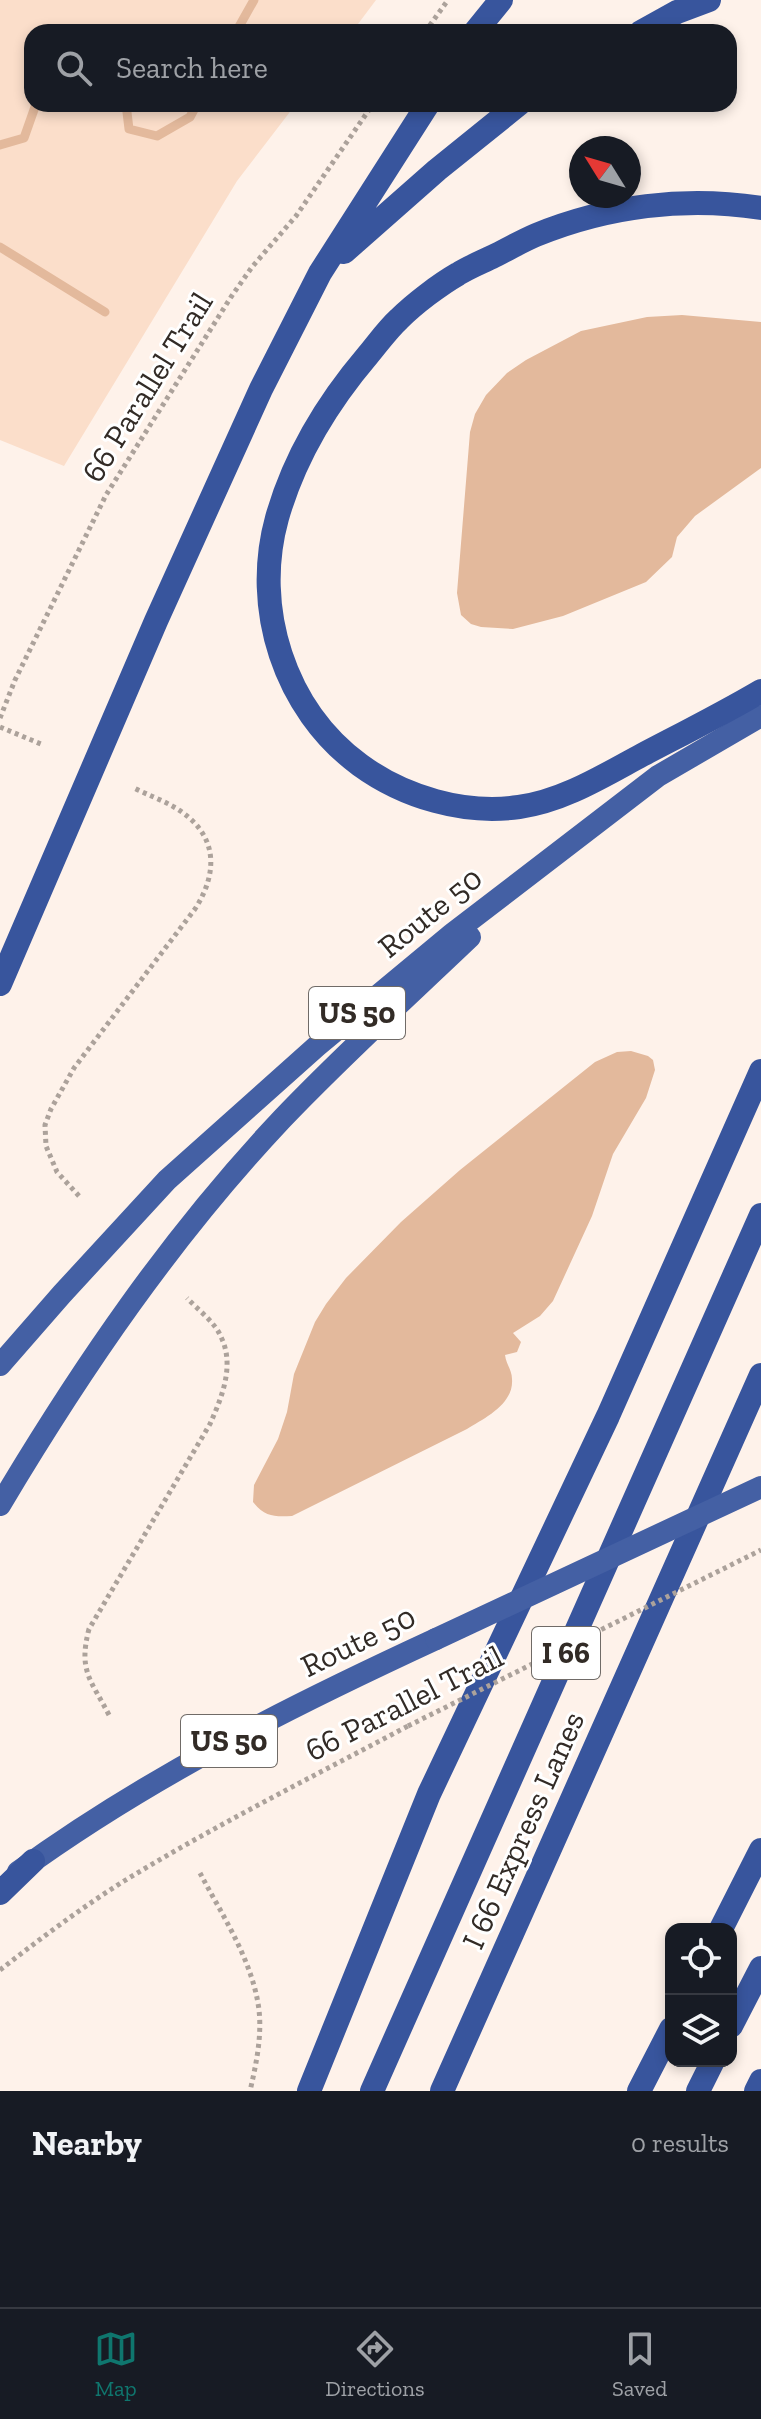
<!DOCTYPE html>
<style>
:root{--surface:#171b24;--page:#242831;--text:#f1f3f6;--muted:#9ea1a6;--line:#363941;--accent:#0f766e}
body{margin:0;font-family:"Zilla Slab",serif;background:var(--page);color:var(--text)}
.controls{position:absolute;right:24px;bottom:24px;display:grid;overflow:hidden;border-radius:16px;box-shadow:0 4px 12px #0003}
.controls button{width:72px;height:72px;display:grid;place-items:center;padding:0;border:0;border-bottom:2px solid var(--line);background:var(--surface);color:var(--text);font:40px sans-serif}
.compass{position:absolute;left:569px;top:136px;width:72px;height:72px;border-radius:50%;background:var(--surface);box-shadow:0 4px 12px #0003;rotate:307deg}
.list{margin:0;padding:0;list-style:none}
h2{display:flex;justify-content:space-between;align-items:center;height:104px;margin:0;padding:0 32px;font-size:34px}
h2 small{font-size:26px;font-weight:400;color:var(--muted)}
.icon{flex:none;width:44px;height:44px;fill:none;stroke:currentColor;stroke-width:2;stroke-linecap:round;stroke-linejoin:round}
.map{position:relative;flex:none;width:761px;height:2091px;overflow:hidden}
.search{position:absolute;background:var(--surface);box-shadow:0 4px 12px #0003;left:24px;right:24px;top:24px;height:88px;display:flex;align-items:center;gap:20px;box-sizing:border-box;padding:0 28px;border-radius:24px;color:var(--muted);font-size:30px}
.sheet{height:216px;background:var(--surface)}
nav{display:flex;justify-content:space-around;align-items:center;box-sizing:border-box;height:112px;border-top:2px solid var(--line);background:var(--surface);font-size:22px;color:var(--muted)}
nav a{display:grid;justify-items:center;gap:4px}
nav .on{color:var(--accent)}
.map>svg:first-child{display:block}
.green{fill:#fbdeca}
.water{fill:#e3b99c}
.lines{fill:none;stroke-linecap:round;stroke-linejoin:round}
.stream{stroke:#e3b99c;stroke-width:9}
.path{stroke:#aca29b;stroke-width:5;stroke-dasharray:4 4;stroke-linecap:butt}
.trunk{stroke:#4460a4;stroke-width:22}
.motorway{stroke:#38559d;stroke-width:24}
.path-bridge{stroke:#aca29b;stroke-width:5;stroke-dasharray:4 4;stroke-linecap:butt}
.trunk-bridge{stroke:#4460a4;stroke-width:22}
.labels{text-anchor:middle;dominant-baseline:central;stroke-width:6;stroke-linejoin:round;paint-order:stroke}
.shield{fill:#fff;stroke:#706b67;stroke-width:2}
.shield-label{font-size:30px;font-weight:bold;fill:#322b26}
.street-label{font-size:32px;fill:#322b26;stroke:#fff}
</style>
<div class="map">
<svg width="761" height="2091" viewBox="0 0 761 2091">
<rect width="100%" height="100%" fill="#fef2ea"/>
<path class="green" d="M0,0H376L352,32H32V104H296L237,181L64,466L0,440Z"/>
<path class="water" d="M682,315L761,322V468L695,516L677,537L672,557L646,582L563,616L513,629L481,627L471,624L461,615L457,593L470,432L475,414L486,395L507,373L526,360L581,331L647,317Z
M631,1051L648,1056L653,1060L655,1070L646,1098L613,1154L592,1216L553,1301L540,1316L513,1333L521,1342L517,1352L505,1355C506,1364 512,1370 512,1379C514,1404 485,1418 467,1429L292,1516C275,1517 265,1517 253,1502L254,1485L278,1439L287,1412L294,1374L315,1322L326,1304L346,1278L401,1222L460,1170L595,1062L617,1052Z"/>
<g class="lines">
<path class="stream" d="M236,32L254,0
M126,104L129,129L157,136L190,117L197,104
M0,145L24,138L36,104
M0,247L105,312"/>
<path class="path" d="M425,32L448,0
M0,718L15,680L106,495L231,297L252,267L296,216L373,104
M0,727L41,744
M79,1196L57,1172L46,1146L45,1125L51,1109L74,1068L195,909C220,870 217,832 174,807C162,800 148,795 134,788
M109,1715C91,1680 78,1671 89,1629L210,1424C222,1397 235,1365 221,1337C215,1322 198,1310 187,1298
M200,1873C222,1915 253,1961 259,2010C262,2037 256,2065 250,2091
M0,1970C40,1939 81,1908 124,1881C216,1825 312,1777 408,1726"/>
<path class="trunk" d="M0,1365L62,1294L167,1180L317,1046L452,934L658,776L761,716
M0,1505C83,1366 171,1237 282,1119C342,1056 407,997 470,937
M18,1872C147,1778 291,1706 436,1639"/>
<path class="motorway" d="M475,32L501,0
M641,32L677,12L709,0
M761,208C685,196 607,206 536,235C522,241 508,249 494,256C482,262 469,267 458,274C439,285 414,304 399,319C388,329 378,343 368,355C328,402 294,458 277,518C252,608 284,709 360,765C404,797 464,815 519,807C563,801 603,776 642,755C682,734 722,714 761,691
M344,252L437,170L519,104
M0,984L156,621L261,389L320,273L428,104
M0,1893L33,1861
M721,1929L761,1850
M731,2026L761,1968
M309,2091L429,1794L608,1416L761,1071
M372,2091L761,1215
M442,2091L761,1375
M639,2091L671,2029
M698,2091L713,2061
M756,2091L761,2081"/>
<path class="path-bridge" d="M408,1726L761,1550"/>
<path class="trunk-bridge" d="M436,1639L761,1487"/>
</g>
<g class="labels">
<g class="shield">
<rect x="309" y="987" width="96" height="52" rx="6"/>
<rect x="532" y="1627" width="68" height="52" rx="6"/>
<rect x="181" y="1715" width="96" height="52" rx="6"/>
</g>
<g class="shield-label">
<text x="357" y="1013">US 50</text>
<text x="566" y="1653">I 66</text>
<text x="229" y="1741">US 50</text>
</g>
<g class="street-label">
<text transform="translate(147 387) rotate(-58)">66 Parallel Trail</text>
<text transform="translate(430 912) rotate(-39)">Route 50</text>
<text transform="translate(358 1641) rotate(-26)">Route 50</text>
<text transform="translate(404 1703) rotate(-27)">66 Parallel Trail</text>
<text transform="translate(523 1830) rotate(-66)">I 66 Express Lanes</text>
</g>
</g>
</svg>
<div class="controls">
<button><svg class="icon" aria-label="locate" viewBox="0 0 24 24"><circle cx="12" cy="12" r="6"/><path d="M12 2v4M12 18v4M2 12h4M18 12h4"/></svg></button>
<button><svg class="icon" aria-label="layers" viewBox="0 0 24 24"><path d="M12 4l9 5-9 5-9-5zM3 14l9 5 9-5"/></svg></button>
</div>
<svg class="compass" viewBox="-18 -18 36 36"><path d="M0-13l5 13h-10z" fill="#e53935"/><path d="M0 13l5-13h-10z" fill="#9ea1a6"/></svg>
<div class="search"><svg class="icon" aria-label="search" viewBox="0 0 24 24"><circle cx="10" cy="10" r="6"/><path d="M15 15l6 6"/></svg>Search here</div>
</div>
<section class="sheet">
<h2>Nearby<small>0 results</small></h2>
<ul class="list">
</ul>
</section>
<nav>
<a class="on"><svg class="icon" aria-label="map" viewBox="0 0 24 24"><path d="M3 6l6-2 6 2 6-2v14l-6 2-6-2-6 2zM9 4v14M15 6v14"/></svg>Map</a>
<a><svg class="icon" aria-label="directions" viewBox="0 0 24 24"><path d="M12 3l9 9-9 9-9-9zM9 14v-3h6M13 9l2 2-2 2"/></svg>Directions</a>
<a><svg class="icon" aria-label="saved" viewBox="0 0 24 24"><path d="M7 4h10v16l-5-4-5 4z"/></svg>Saved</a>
</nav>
